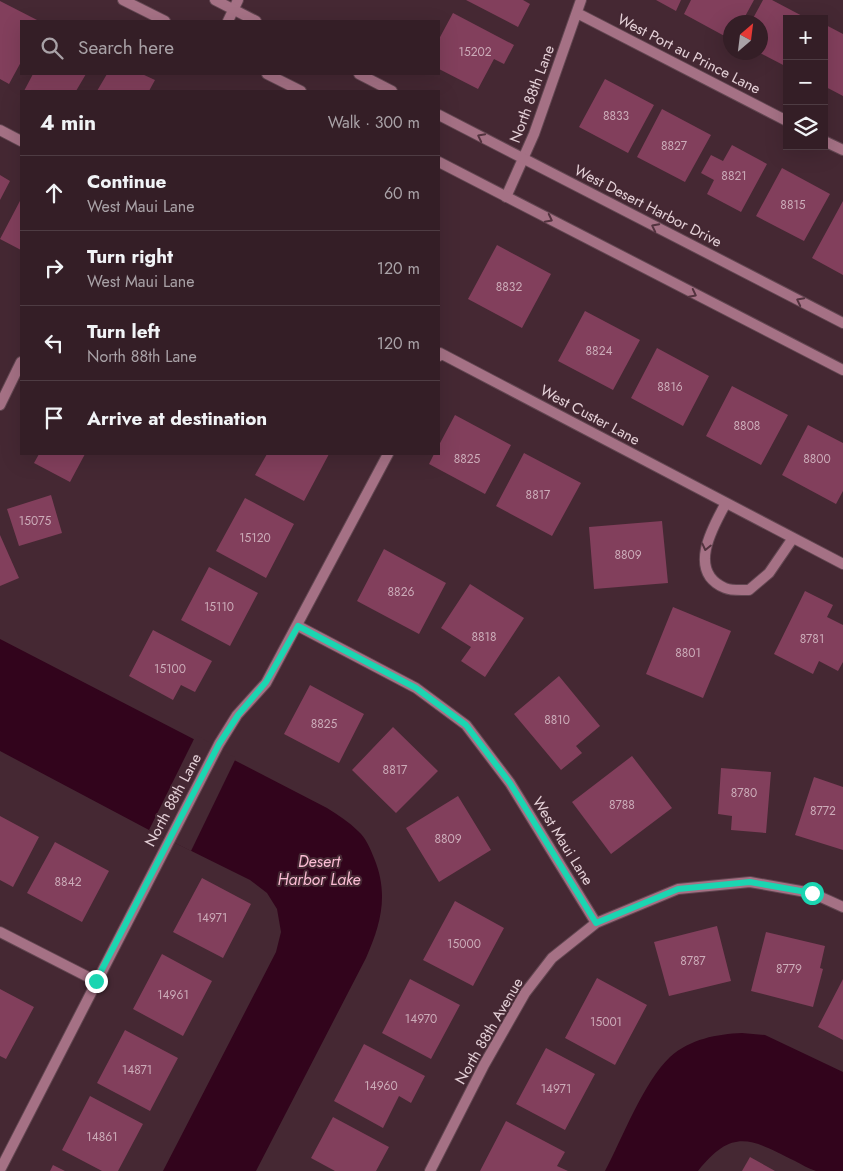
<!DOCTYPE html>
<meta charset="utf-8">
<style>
:root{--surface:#341e26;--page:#3c272e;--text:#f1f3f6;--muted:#a9a2a7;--line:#4e3c43}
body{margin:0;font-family:Jost,sans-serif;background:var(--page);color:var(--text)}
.controls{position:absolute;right:15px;top:15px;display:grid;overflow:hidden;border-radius:0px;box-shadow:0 5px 20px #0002}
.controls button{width:45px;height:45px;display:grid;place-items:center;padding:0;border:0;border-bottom:1px solid var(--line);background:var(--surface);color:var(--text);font:25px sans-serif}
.compass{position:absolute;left:723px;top:15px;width:45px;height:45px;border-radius:50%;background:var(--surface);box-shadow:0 5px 20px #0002;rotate:28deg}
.stop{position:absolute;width:15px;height:15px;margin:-11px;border:4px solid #1bd5b1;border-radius:50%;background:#fff}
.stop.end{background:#1bd5b1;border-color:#fff;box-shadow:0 1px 5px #0008}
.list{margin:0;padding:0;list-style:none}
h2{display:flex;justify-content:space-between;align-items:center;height:65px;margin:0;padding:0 20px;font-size:21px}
h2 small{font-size:16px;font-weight:400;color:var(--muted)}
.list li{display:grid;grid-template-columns:32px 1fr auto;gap:15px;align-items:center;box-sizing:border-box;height:75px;padding:0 20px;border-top:1px solid var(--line)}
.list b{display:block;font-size:19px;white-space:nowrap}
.list p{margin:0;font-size:16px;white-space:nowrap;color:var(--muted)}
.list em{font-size:16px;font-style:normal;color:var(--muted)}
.icon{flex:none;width:28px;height:28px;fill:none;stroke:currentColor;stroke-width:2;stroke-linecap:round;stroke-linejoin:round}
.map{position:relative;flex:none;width:843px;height:1171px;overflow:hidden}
.search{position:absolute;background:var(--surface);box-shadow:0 5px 20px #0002;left:20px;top:20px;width:420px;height:55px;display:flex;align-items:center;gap:12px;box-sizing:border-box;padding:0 18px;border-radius:0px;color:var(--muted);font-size:19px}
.panel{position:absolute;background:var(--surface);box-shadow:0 5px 20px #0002;left:20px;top:90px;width:420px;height:365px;border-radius:0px}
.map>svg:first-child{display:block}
.water{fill:#32041c}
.pier{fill:#452833}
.building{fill:#823f5c}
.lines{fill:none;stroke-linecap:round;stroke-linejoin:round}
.minor-casing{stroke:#624651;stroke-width:12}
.tertiary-casing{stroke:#624651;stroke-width:12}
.minor{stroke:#a57185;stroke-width:10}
.tertiary{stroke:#a57185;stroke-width:10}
.oneway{stroke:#53333f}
.route{stroke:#1bd5b1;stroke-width:6}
.labels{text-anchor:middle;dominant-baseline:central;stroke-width:4;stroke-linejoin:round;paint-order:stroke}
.number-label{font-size:12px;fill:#ccacb9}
.street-label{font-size:15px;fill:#e5d1d8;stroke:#452833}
.water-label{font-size:16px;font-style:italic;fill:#fbbdd4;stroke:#452833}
</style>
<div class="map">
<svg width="843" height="1171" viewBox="0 0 843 1171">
<rect width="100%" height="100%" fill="#452833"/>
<path class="water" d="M0,639L327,808C338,815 349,822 358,831C366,838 370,848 374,858C389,894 381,924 366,958L256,1171H163L276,952L281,932L277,909L267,893L250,880L149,830L0,751Z
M742,1033L765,1035L843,1072V1171C835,1171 824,1171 816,1171C809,1169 801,1164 795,1161C751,1139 733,1127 698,1171H605C622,1139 644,1081 670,1057C690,1039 717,1034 742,1033Z"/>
<path class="pier" d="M196,735L236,758L191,851L149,830Z"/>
<path class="building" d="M466,0H523L530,4L518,27Z
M656,0H681L676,11Z
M691,0H754L742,22H730V39L684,14Z
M763,0H772L808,19H787V67L760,53V22H751Z
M0,1L39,21H21V62L9,84L0,79Z
M453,13L514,45L504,64L494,59L478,89L439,69V39Z
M824,24L843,34V96L824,86Z
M33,74H86L76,91H24Z
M107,74H142L155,80L149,91H97Z
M605,79L654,105L628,153L579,127Z
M662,109L711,135L685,182L637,157Z
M732,145L767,164L741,212L707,194L714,180L701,173L711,155L723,161Z
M782,168L830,194L804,241L756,216Z
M0,175L10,181L0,200Z
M21,199V250L0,239Z
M843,201V275L812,258Z
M497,245L551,274L522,328L468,299Z
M585,311L640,340L613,390L558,361Z
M657,348L709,376L683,426L631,398Z
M732,386L788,415L761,465L706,436Z
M455,415L511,445L485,494L429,464L434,454H439V445Z
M808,425L843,443V491L836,504L782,475Z
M524,453L581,483L552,536L496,506Z
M39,454H85L70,482L34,463Z
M267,454H329L304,501L255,475Z
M51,495L62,533L19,546L7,509Z
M245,498L294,524L266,578L216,551Z
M662,521L668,583L594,589L589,527Z
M0,535L19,578L0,586Z
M384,549L446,583L419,634L357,601Z
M209,567L258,593L230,646L181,620Z
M470,584L524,618L485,677L461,661L471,647L441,628Z
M805,591L833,605L827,617L843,625V662L838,671L819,661L813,674L774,654Z
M673,607L731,631L703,698L646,674Z
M153,630L212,661L195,692L181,685L173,700L129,676Z
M559,676L600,726L576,746L582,753L561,770L514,714Z
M310,685L364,714L339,763L284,734Z
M393,727L438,771L396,813L352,770Z
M632,756L672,808L611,854L572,802Z
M721,768L771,772L766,833L731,830L732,816L718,814Z
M814,777L843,787V850L795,835Z
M458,796L491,850L439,882L406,828Z
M0,816L39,837L13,887L0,880Z
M55,842L109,871L82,922L27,893Z
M202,878L251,904L223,958L173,932Z
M455,901L504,928L473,986L423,960Z
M717,926L731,981L669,996L654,942Z
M766,932L825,946L820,968L823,969L813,1007L751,991Z
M162,954L212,981L183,1036L133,1009Z
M597,978L647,1005L615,1065L565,1038Z
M410,979L460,1005L431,1059L382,1033Z
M843,979V1040L818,1027Z
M0,989L34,1007L6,1059L0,1056Z
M125,1030L178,1058L150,1111L97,1083Z
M364,1044L425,1076L411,1103L399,1096L383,1128L334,1101Z
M546,1048L595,1074L565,1130L516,1104Z
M90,1096L143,1124L118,1171H102L62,1150Z
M333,1117L389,1147L376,1171H335L311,1158Z
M506,1121L565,1152L557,1166L568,1171H480Z
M750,1157L775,1171H742Z
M53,1165L65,1171H50Z"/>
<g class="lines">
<g class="minor-casing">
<path id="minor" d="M577,13L787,121
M228,21L238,0
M0,130L21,141
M824,141L843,150
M506,197L534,134L581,0
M439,356L440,353L843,564
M0,405L21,362
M726,503C712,528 687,572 725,588C732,591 742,590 749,590L769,573L793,538
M298,626L416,688L466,725L510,783L596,923L678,889L750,882L812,893L843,907
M0,932L96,981
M0,1170L219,744L237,715L266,683L388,454
M430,1171L484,1065L525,993L552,958L596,923"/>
</g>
<g class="tertiary-casing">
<path id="tertiary" d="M123,0L165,21
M215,0L256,21
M267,74L301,91
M359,74L392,91
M439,115L843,323
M439,162L843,370"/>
</g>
<use href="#minor" class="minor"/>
<use href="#tertiary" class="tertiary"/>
</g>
<defs><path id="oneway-chevron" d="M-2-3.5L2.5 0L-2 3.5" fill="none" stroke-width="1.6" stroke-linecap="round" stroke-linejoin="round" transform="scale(1.25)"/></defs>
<g class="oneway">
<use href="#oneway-chevron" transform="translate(481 137) rotate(-153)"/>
<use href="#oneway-chevron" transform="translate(549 219) rotate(27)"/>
<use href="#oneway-chevron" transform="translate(655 227) rotate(-153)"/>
<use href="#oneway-chevron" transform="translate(693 294) rotate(27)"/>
<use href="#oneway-chevron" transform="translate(800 301) rotate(-153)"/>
<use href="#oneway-chevron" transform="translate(706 547) rotate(103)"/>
</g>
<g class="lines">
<path class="route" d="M96,981L219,744L238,715L266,682L298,626L416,688L466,725L510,783L596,923L678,889L750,882L812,893"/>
</g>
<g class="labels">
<g class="number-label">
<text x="475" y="52">15202</text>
<text x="616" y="116">8833</text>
<text x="674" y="146">8827</text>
<text x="734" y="176">8821</text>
<text x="793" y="205">8815</text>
<text x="509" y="287">8832</text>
<text x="599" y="351">8824</text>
<text x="670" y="387">8816</text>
<text x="747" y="426">8808</text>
<text x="467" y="459">8825</text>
<text x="817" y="459">8800</text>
<text x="538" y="495">8817</text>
<text x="35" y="521">15075</text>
<text x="255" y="538">15120</text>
<text x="628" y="555">8809</text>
<text x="401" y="592">8826</text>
<text x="219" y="607">15110</text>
<text x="484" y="637">8818</text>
<text x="812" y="639">8781</text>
<text x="688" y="653">8801</text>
<text x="170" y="669">15100</text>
<text x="557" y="720">8810</text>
<text x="324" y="724">8825</text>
<text x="395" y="770">8817</text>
<text x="744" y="793">8780</text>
<text x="622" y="805">8788</text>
<text x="823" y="811">8772</text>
<text x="448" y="839">8809</text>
<text x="68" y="882">8842</text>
<text x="212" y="918">14971</text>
<text x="464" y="944">15000</text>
<text x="693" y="961">8787</text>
<text x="789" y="969">8779</text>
<text x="173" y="995">14961</text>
<text x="421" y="1019">14970</text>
<text x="606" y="1022">15001</text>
<text x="137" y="1070">14871</text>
<text x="381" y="1086">14960</text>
<text x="556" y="1089">14971</text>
<text x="102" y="1137">14861</text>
</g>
<g class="street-label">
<text transform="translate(689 54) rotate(27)">West Port au Prince Lane</text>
<text transform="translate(532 94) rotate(-70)">North 88th Lane</text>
<text transform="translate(648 206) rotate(27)">West Desert Harbor Drive</text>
<text transform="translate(590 415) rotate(28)">West Custer Lane</text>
<text transform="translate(173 800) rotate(-62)">North 88th Lane</text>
<text transform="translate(563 841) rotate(58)">West Maui Lane</text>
<text transform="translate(489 1031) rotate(-60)">North 88th Avenue</text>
</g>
<g class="water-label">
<text x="319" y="861">Desert<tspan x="319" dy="18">Harbor Lake</tspan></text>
</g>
</g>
</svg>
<div class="controls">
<button>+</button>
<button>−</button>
<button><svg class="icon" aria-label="layers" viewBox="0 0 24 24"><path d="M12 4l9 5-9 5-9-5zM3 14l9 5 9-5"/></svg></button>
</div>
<svg class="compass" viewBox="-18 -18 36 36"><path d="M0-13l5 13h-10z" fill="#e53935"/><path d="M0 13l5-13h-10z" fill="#a9a2a7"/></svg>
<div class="stop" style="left:812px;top:893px"></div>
<div class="stop end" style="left:96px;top:981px"></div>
<div class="search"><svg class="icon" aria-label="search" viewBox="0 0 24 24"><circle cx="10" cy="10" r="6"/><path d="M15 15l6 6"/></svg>Search here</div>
<section class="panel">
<h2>4 min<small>Walk · 300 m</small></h2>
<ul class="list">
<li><svg class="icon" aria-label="ahead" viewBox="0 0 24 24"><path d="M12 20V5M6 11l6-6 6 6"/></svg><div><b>Continue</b><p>West Maui Lane</p></div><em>60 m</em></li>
<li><svg class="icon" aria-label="right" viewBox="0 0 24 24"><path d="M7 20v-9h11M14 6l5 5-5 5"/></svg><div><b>Turn right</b><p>West Maui Lane</p></div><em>120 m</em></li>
<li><svg class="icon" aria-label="left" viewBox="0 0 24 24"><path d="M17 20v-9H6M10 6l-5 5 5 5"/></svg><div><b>Turn left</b><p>North 88th Lane</p></div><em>120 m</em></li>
<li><svg class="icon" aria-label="arrive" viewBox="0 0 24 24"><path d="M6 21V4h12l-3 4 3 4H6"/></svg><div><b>Arrive at destination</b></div></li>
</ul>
</section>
</div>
